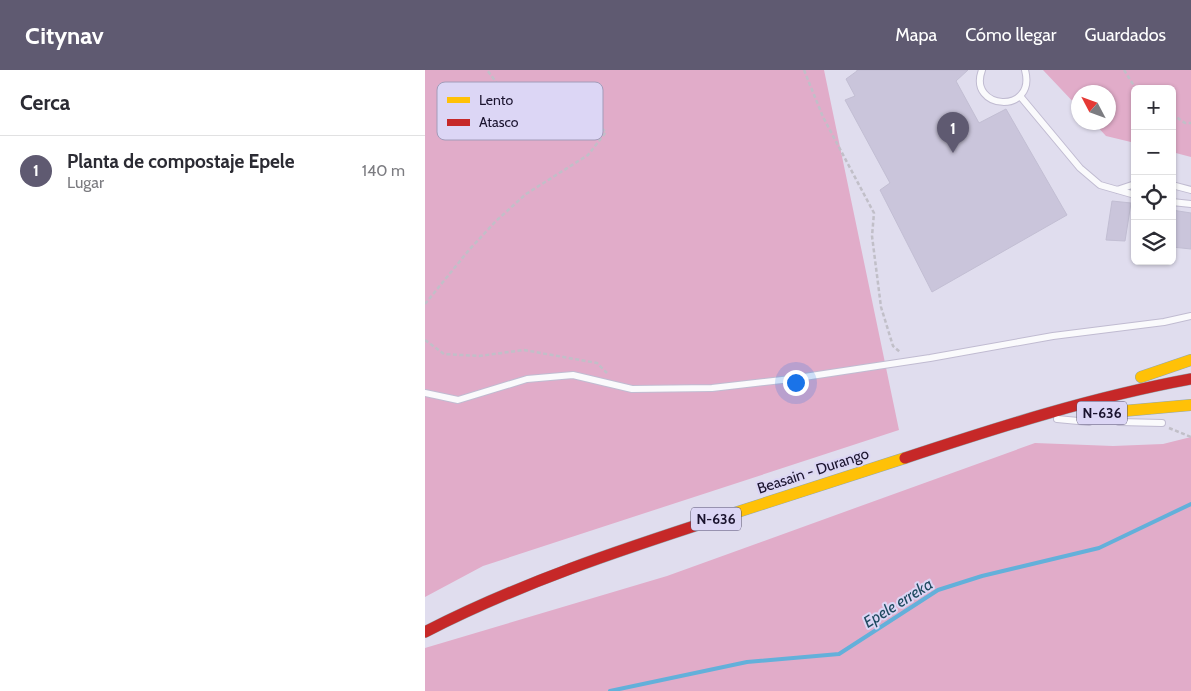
<!DOCTYPE html>
<html lang="es">
<meta charset="utf-8">
<style>
:root{--surface:#fff;--page:#f2f2f3;--text:#2b2b33;--muted:#7c7c81;--line:#e1e1e2;--accent:#5f5a71}
body{margin:0;font-family:Cabin,sans-serif;background:var(--page);color:var(--text)}
.controls{position:absolute;right:15px;top:15px;display:grid;overflow:hidden;border-radius:8px;box-shadow:0 1px 4px #0004}
.controls button{width:45px;height:45px;display:grid;place-items:center;padding:0;border:0;border-bottom:1px solid var(--line);background:var(--surface);color:var(--text);font:25px sans-serif}
.compass{position:absolute;left:646px;top:15px;width:45px;height:45px;border-radius:50%;background:var(--surface);box-shadow:0 1px 4px #0004;rotate:311deg}
.you{position:absolute;left:370px;top:312px;width:18px;height:18px;margin:-12px;border:4px solid #fff;border-radius:50%;background:#1a73e8;box-shadow:0 0 0 8px #1a73e833}
.badge{display:grid;place-items:center;width:32px;height:32px;border-radius:50%;background:var(--accent);color:#fff;font-size:16px;font-weight:700}
.pin{position:absolute;translate:-50% -41px;filter:drop-shadow(0 1px 2px #0008)}
.pin::after{content:'';position:absolute;top:26px;width:18px;height:15px;background:inherit;clip-path:polygon(0 0,100% 0,50% 100%)}
.list{margin:0;padding:0;list-style:none}
h2{display:flex;justify-content:space-between;align-items:center;height:65px;margin:0;padding:0 20px;font-size:21px}
h2 small{font-size:16px;font-weight:400;color:var(--muted)}
.list li{display:grid;grid-template-columns:32px 1fr auto;gap:15px;align-items:center;box-sizing:border-box;height:70px;padding:0 20px;border-top:1px solid var(--line)}
.list b{display:block;font-size:19px;white-space:nowrap}
.list p{margin:0;font-size:16px;white-space:nowrap;color:var(--muted)}
.list em{font-size:16px;font-style:normal;color:var(--muted)}
.icon{flex:none;width:28px;height:28px;fill:none;stroke:currentColor;stroke-width:2;stroke-linecap:round;stroke-linejoin:round}
.map{position:relative;flex:none;width:766px;height:621px;overflow:hidden}
header{display:flex;align-items:center;gap:30px;box-sizing:border-box;height:70px;padding:0 25px;background:var(--accent);color:#fff}
header strong{font-size:24px}
nav{display:flex;gap:28px;margin-inline-start:auto;font-size:18px}
main{display:flex}
aside{flex:1;background:var(--surface)}
.map>svg:first-child{display:block}
.forest{fill:#e1acc9}
.lines{fill:none;stroke-linecap:round;stroke-linejoin:round}
.stream{stroke:#63b0da;stroke-width:4}
.building{fill:#cac5db;stroke:#c2bed3}
.lane-casing{stroke:#c0bbd1;stroke-width:8}
.slow-casing{stroke:#93a8ad;stroke-width:12}
.jam-casing{stroke:#93a8ad;stroke-width:12}
.path{stroke:#c1bfc8;stroke-width:2.5;stroke-dasharray:4 2.5;stroke-linecap:butt}
.lane{stroke:#fafafc;stroke-width:6}
.slow{stroke:#ffc107;stroke-width:11}
.jam{stroke:#c62828;stroke-width:11}
.labels{text-anchor:middle;dominant-baseline:central;stroke-width:4;stroke-linejoin:round;paint-order:stroke}
.shield{fill:#dcd6f5;stroke:#544e6a;stroke-width:1}
.shield-label{font-size:14px;font-weight:bold;fill:#1a132e}
.street-label{font-size:15px;fill:#1a132e;stroke:#dcd6f5}
.water-label{font-size:16px;font-style:italic;fill:#1e495f;stroke:#dcd6f5}
.key{fill:#dcd6f5;stroke:#a29cb9;stroke-width:1}
.key-label{font-size:14px;fill:#1a132e}
</style>
<header>
<strong>Citynav</strong>
<nav><a>Mapa</a><a>Cómo llegar</a><a>Guardados</a></nav>
</header>
<main>
<aside>
<h2>Cerca<small></small></h2>
<ul class="list">
<li><span class="badge">1</span><div><b>Planta de compostaje Epele</b><p>Lugar</p></div><em>140 m</em></li>
</ul>
</aside>
<div class="map">
<svg width="766" height="621" viewBox="0 0 766 621">
<rect width="100%" height="100%" fill="#e0ddee"/>
<path class="forest" d="M0,0H399L474,360L58,496L0,527Z
M618,0H766V87L747,82V19H710V73L681,66L669,53L684,52V22H654L653,37Z
M766,367V621H0V578L242,506L610,373L688,376L738,374Z"/>
<g class="lines">
<path class="stream" d="M185,621L322,592L414,584L513,520L557,506L674,478L766,434"/>
</g>
<path class="building" d="M432,0H543L531,11L554,53L581,39L642,145L507,222L455,120L465,113L420,30L430,26L421,9L432,1Z
M687,131L706,133L700,171L681,170Z
M747,140L766,143V179L747,177Z"/>
<g class="lines">
<g class="lane-casing">
<path id="lane" d="M557,0C542,40 612,45 600,0
M595,26L655,98L675,115L710,125
M747,115L766,120
M692,120L710,114
M747,132L766,134
M0,323L33,330L102,309L148,305L207,319L287,318L366,309L505,288L628,266L739,252L766,246
M632,349L664,352
M694,352L737,353"/>
</g>
<g class="slow-casing">
<path id="slow" d="M716,307L766,290
M665,344L766,335
M297,447L480,388"/>
</g>
<g class="jam-casing">
<path id="jam" d="M480,388C574,357 668,327 766,309
M0,562C95,513 195,480 297,447"/>
</g>
<path class="path" d="M379,0L398,47L449,143L447,166L456,237L468,276L475,282
M699,0L711,19
M747,44L760,53H766
M0,234L44,180L71,151L101,124L163,85L181,62L175,57H168L144,63L116,67L95,63L81,49C81,27 76,18 62,0
M0,270L19,284L54,286L99,280L172,293L182,303
M744,358L766,367"/>
<use href="#lane" class="lane"/>
<use href="#slow" class="slow"/>
<use href="#jam" class="jam"/>
</g>
<g class="labels">
<g class="shield">
<rect x="652" y="331.5" width="50" height="23" rx="4"/>
<rect x="266" y="437.5" width="50" height="23" rx="4"/>
</g>
<g class="shield-label">
<text x="677" y="343">N-636</text>
<text x="291" y="449">N-636</text>
</g>
<g class="street-label">
<text transform="translate(388 401) rotate(-18)">Beasain - Durango</text>
</g>
<g class="water-label">
<text transform="translate(473 533) rotate(-32)">Epele erreka</text>
</g>
</g>
<rect x="12" y="12" width="166" height="58" rx="8" class="key"/>
<rect x="22" y="27" width="23" height="6" fill="#ffc107"/>
<rect x="22" y="49" width="23" height="7" fill="#c62828"/>
<g class="key-label">
<text x="54" y="35">Lento</text>
<text x="54" y="57">Atasco</text>
</g>
</svg>
<div class="controls">
<button>+</button>
<button>−</button>
<button><svg class="icon" aria-label="locate" viewBox="0 0 24 24"><circle cx="12" cy="12" r="6"/><path d="M12 2v4M12 18v4M2 12h4M18 12h4"/></svg></button>
<button><svg class="icon" aria-label="layers" viewBox="0 0 24 24"><path d="M12 4l9 5-9 5-9-5zM3 14l9 5 9-5"/></svg></button>
</div>
<svg class="compass" viewBox="-18 -18 36 36"><path d="M0-13l5 13h-10z" fill="#e53935"/><path d="M0 13l5-13h-10z" fill="#7c7c81"/></svg>
<div class="you"></div>
<div class="pin badge" style="left:528px;top:83px">1</div>
</div>
</main>
